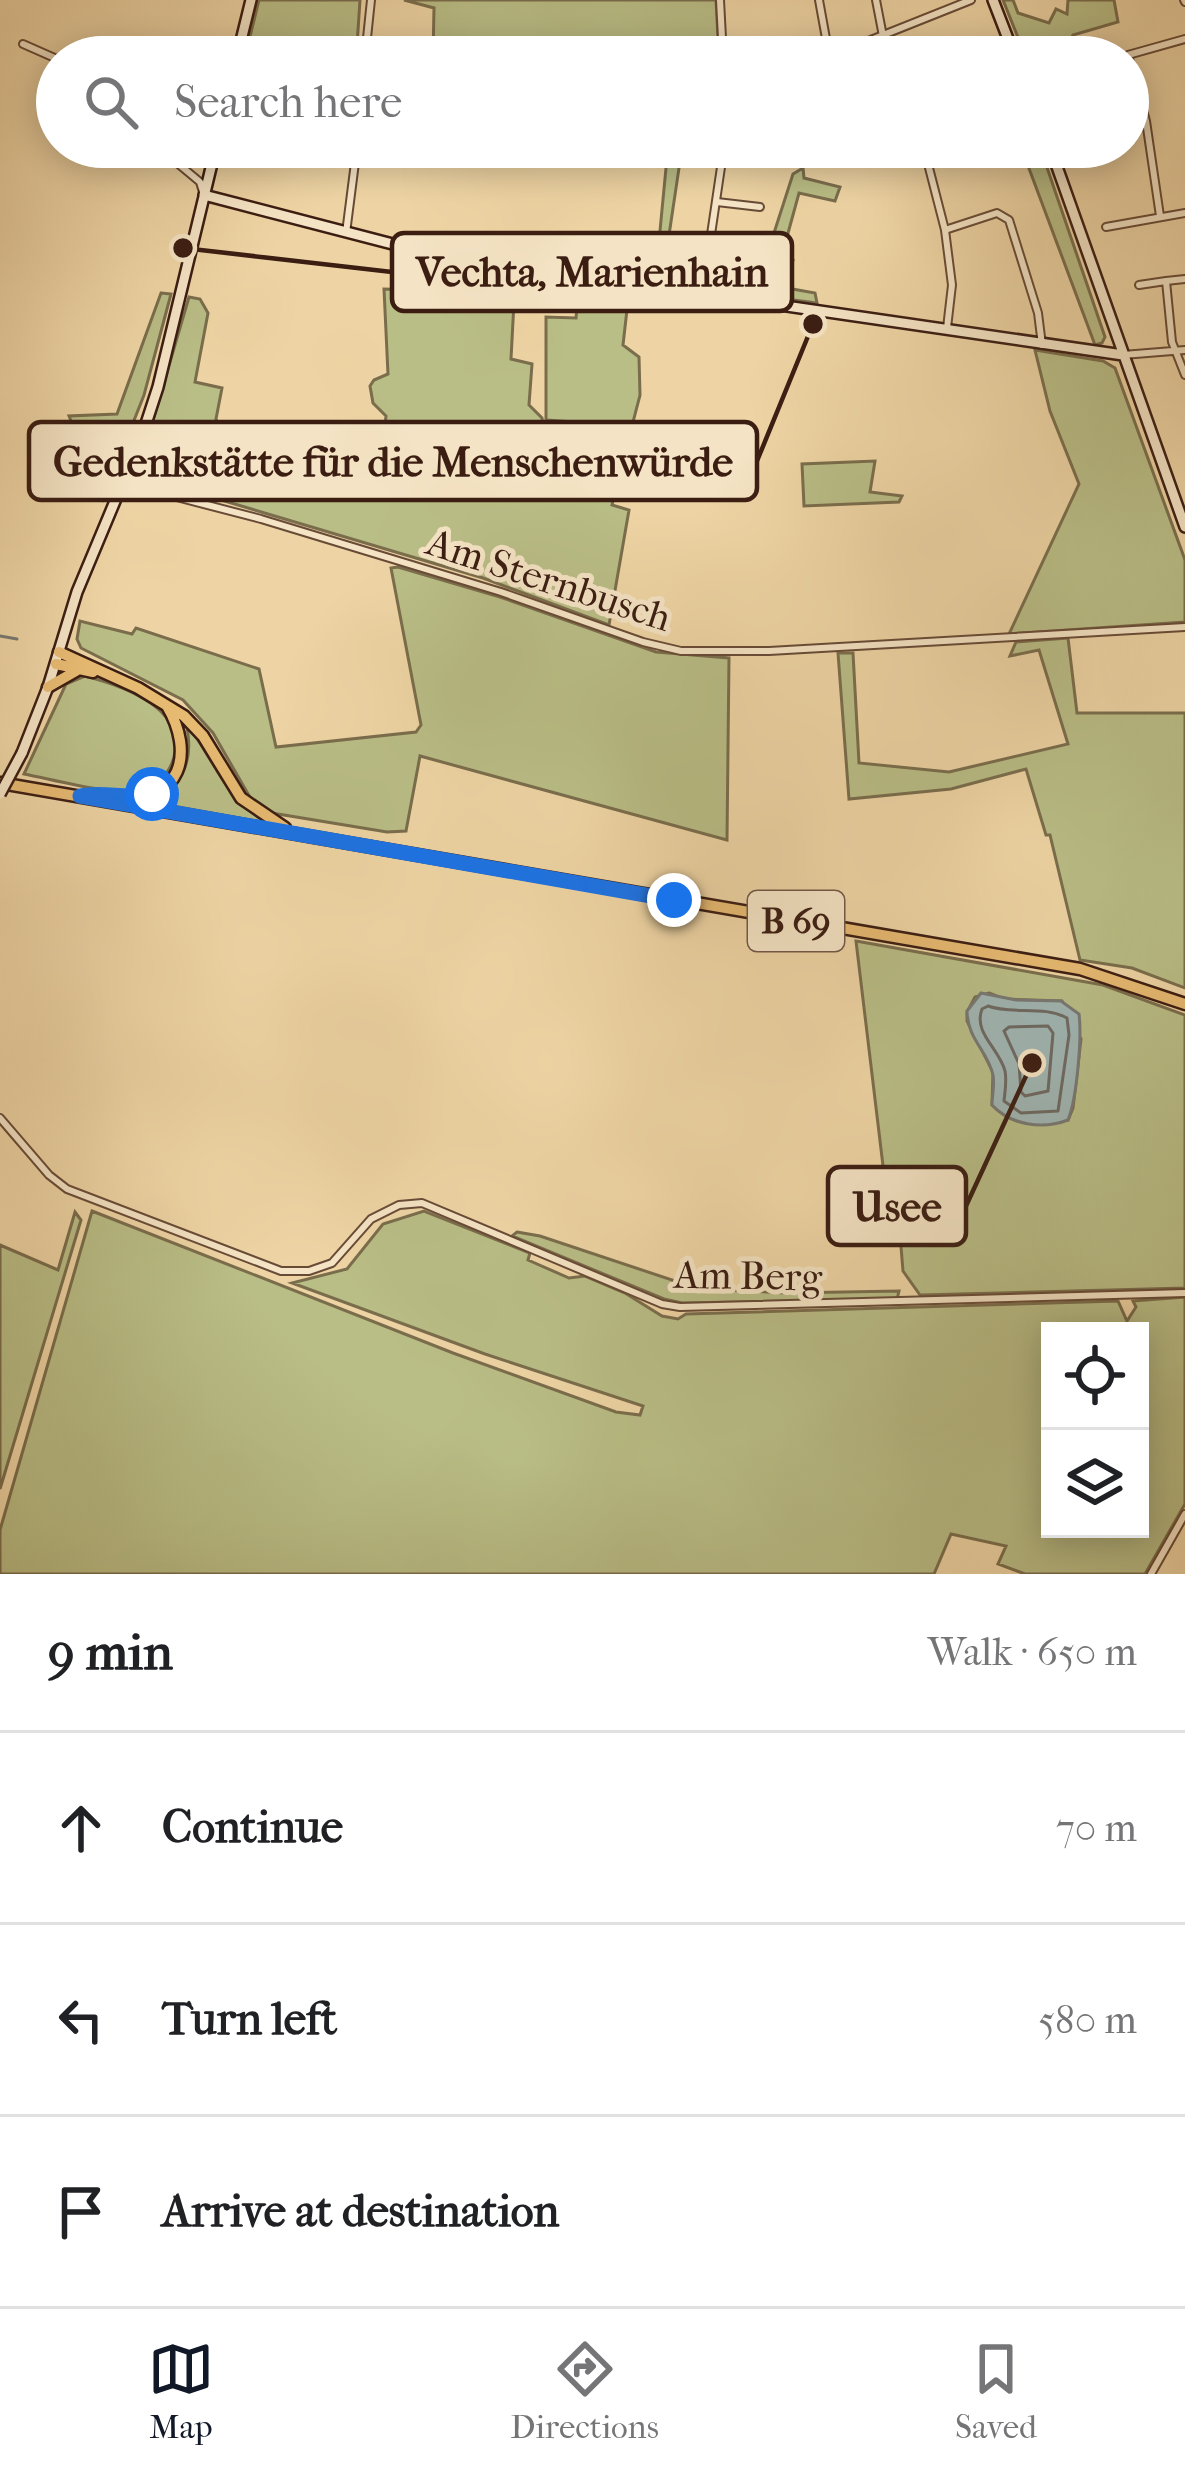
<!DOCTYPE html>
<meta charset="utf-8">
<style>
:root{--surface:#fff;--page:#f2f2f2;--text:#202124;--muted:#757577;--line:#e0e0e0;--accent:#111827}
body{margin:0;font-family:"IM FELL French Canon",serif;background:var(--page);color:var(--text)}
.controls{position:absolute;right:36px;bottom:36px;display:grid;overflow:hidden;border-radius:0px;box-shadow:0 6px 30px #0003}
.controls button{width:108px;height:108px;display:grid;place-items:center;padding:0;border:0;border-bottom:3px solid var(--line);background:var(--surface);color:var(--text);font:60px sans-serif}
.stop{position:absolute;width:36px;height:36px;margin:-27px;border:9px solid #1a73e8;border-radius:50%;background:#fff}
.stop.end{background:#1a73e8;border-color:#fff;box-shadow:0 3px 12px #0008}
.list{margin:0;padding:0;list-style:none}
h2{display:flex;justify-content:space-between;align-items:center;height:156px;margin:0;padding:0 48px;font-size:51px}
h2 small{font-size:39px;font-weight:400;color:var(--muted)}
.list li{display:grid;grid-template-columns:78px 1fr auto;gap:36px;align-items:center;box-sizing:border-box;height:192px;padding:0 48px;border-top:3px solid var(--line)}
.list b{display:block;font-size:45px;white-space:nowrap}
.list em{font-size:39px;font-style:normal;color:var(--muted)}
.icon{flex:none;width:66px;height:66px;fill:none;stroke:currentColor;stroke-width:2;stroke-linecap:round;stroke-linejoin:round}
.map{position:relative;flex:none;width:1185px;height:1574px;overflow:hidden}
.search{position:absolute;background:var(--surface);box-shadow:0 6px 30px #0003;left:36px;right:36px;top:36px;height:132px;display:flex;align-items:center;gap:30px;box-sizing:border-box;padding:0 42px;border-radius:66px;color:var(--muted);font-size:45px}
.sheet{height:732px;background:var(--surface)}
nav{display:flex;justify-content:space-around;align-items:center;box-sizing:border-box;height:168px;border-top:3px solid var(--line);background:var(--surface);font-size:33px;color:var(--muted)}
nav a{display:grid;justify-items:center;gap:6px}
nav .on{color:var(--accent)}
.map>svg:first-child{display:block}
.green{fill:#b9bd86;stroke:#7a6d4c;stroke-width:3;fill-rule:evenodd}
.water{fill:#9fb5b3;stroke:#777873;stroke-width:3}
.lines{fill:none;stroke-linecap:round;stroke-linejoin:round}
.shore{stroke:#6d6962;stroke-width:3}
.stream{stroke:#777873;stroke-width:3}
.street-casing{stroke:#684b36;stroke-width:10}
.secondary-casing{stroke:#3b1d12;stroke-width:14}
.primary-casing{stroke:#3b1d12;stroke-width:15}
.street{stroke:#f4e3c4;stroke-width:6}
.secondary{stroke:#f4e3c4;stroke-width:9}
.primary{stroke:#e7ba72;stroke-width:10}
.secondary-bridge-casing{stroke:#3b1d12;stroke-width:14;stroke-linecap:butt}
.secondary-bridge{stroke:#f4e3c4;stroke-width:9}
.route{stroke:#1a73e8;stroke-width:15}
.labels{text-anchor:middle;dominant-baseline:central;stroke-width:10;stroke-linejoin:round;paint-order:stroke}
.shield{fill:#f4e3c4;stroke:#725847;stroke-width:3}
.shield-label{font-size:36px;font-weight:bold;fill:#3b1d12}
.street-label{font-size:39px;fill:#3b1d12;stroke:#f4e3c4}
.leader{fill:none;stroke:#3b1d12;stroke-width:4.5}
.callout-dot{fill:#3b1d12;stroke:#f4e3c4;stroke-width:4.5}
.callout{fill:#f4e3c4;stroke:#3b1d12;stroke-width:4.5}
.callout-label{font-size:42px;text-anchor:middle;font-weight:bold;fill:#3b1d12}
</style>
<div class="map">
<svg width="1185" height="1574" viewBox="0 0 1185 1574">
<rect width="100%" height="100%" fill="#eed4a4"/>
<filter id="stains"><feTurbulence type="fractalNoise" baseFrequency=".00167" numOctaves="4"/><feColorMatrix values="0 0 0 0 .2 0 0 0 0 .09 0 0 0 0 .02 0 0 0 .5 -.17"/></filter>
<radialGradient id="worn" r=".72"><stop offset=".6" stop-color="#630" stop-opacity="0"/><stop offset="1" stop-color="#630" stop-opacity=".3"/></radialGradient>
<path class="green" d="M259,0H360L357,46L362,47L360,57H329L279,44V57H245Z
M404,0H716L719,57H433L434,8Z
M1003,0H1013L1018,13L1049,23L1056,9L1067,14L1068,0H1114L1118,22L1073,35L1069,44L1025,55Z
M668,147L682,148L662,282L643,278L645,263L657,262Z
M1021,147H1040L1105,337L1102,343L1095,345Z
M803,168L804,178L840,187L835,201L799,193L782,255L793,260L787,288L815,293L817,303L754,295L793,174Z
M579,283L629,292L623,345L639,357L640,395L632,426L546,420V317L576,318Z
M426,286L514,302L511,359L532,364L529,405L542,418L544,434L628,442L612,505L629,510L609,625L483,578L137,475L189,297L200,299L208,313L195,382L222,388L216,419L229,455L257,458L263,432L323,428V443C334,444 369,429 385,425L386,416L373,403L370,386L374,380L388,374L384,289L425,290Z
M161,293L171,294L144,395L103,499L69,416L117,414Z
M1035,350L1103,361L1115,368L1185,560V622L1009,634L1079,484L1050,411Z
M875,461L870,492L902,496L899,502L804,506L802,464Z
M398,567L500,597L656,652L729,658L727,840L420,756L406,831L387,832L272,813L251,799L213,733L183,700L81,648L77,639L80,621L132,634L136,628L259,669L276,747L416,732L421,725L391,568Z
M1068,638L1077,713H1185V988L1132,968L1080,960L1050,835H1046L1026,769L951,789L849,799L838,653H853L859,763L949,772L1068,744L1039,650L1010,656L1016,642Z
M85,676C124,686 193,710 172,763C167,775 157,784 145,788C116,798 56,780 24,774L66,684Z
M186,723C216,761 222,796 267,823L145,801C183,784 195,764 186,723Z
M856,941L1103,985L1185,1015V1288L920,1295L903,1271L895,1174H884ZM989,993L1004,999L1062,1001L1081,1039L1073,1108L1068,1120C1037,1124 1015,1129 992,1105L993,1072L967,1021V1012L975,997Z
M92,1211L453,1353L616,1412L640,1415L643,1406L485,1354L292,1283L347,1269L383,1224L424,1211L530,1253L528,1260L569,1278L585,1276L625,1293L662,1316L678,1319L686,1314L1118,1301L1127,1321L1136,1307L1133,1301L1185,1297V1504L1145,1574H1025L998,1564L1006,1546L951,1534L934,1574H0V1530ZM1050,1331H1140V1529H1050Z
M75,1212L81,1220L0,1489V1245L58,1270Z
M517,1232L540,1236L696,1288L786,1293L899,1291L897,1299L682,1303L664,1299L512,1236Z"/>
<path class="water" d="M981,993L1016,1000L1061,1001L1079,1014C1082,1037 1077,1098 1068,1120C1042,1130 1011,1125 992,1105C992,1095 995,1085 993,1075C987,1049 968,1041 967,1011Z"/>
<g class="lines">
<path class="shore" d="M988,1006C1013,1015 1044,1005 1067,1018L1069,1035L1058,1111L1021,1113L1004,1101C1005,1091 1007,1081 1005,1071C999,1048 973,1033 982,1009Z
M1048,1026L1053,1033L1048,1091L1025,1096L1021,1092L1019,1064L1004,1031L1009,1027Z"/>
<path class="stream" d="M0,636L17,639"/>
<g class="street-casing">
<path id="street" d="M720,0L723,57
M819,0L829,55
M876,0L887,57
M1184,0L1185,2
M23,44L57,59
M365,57L371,0
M828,57L971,0
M158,147L200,182L203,192
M922,147L927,160L964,147
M927,160L945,230L997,213L1009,220L1038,313L1042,345
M717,202L760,207
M1160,216L1146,121L1128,55L1185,39
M1106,227L1185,213
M945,230L952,285L947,328
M346,233L357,147
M1185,279L1166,281L1172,342L1185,375
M1139,285L1166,281
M702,295L724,147
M1123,355L1185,350
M123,483L261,519L501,592L643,642L681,651H769L1185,627
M0,1118L49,1175L67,1189L281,1271H309L332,1263L371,1219L399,1205L422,1203L662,1304L680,1307L1185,1293
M1151,1574L1185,1514"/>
</g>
<g class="secondary-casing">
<path id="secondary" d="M993,0L1015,57
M237,57L251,0
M1050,147L1185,527
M204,195L435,255L1123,355
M22,753L48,687L77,592L141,439L158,387L216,147"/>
</g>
<g class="primary-casing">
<path id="primary" d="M59,652L138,688L184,716L203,736L241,798L285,828
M56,664L93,672
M48,687L76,671
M0,783L1080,969L1185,1004
M119,797C181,804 195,753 167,706"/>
</g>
<use href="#street" class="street"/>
<use href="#secondary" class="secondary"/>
<use href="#primary" class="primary"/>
<g class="secondary-bridge-casing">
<path id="secondary-bridge" d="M0,794L22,753"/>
</g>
<use href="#secondary-bridge" class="secondary-bridge"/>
</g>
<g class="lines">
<path class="route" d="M152,794C127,800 105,791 80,796L674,900"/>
</g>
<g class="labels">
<rect class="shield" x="748" y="891" width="96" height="60" rx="9"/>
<g class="shield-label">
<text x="796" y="921">B 69</text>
</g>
<g class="street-label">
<text transform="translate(549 580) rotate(18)">Am Sternbusch</text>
<text transform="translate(748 1276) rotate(1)">Am Berg</text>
</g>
</g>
<path class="leader" d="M183 248L392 272M813 324L757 461M1032 1063L966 1206"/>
<g class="callout-dot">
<circle cx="183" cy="248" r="12"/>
<circle cx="813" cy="324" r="12"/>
<circle cx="1032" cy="1063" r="12"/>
</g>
<g class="callout">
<rect x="392" y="233" width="400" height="78" rx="12"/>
<rect x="29" y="422" width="728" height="78" rx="12"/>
<rect x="828" y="1167" width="138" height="78" rx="12"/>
</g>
<g class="callout-label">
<text x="592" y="286">Vechta, Marienhain</text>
<text x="393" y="476">Gedenkstätte für die Menschenwürde</text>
<text x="897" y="1221">Usee</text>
</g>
<rect width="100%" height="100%" filter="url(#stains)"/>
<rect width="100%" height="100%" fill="url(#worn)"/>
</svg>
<div class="controls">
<button><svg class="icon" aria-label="locate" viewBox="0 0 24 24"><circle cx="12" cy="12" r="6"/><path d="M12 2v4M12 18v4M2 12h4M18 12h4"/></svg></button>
<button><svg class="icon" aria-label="layers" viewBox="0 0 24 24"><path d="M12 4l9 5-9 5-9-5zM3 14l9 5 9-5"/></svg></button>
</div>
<div class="stop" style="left:152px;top:794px"></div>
<div class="stop end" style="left:674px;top:900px"></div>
<div class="search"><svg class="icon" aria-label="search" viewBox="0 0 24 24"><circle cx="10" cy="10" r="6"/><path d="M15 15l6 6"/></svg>Search here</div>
</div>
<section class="sheet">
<h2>9 min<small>Walk · 650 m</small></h2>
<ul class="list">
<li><svg class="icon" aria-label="ahead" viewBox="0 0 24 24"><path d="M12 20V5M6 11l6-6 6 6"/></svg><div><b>Continue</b></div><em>70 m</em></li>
<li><svg class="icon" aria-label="left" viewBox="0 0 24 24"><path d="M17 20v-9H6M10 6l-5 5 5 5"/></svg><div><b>Turn left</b></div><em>580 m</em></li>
<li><svg class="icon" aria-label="arrive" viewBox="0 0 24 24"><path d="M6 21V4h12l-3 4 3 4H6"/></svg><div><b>Arrive at destination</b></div></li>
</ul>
</section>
<nav>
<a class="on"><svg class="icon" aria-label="map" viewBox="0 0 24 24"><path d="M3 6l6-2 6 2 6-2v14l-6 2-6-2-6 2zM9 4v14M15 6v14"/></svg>Map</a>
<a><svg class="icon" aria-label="directions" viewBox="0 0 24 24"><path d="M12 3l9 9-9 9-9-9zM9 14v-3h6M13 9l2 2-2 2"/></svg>Directions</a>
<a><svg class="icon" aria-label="saved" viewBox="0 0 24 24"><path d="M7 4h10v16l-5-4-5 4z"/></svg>Saved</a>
</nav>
